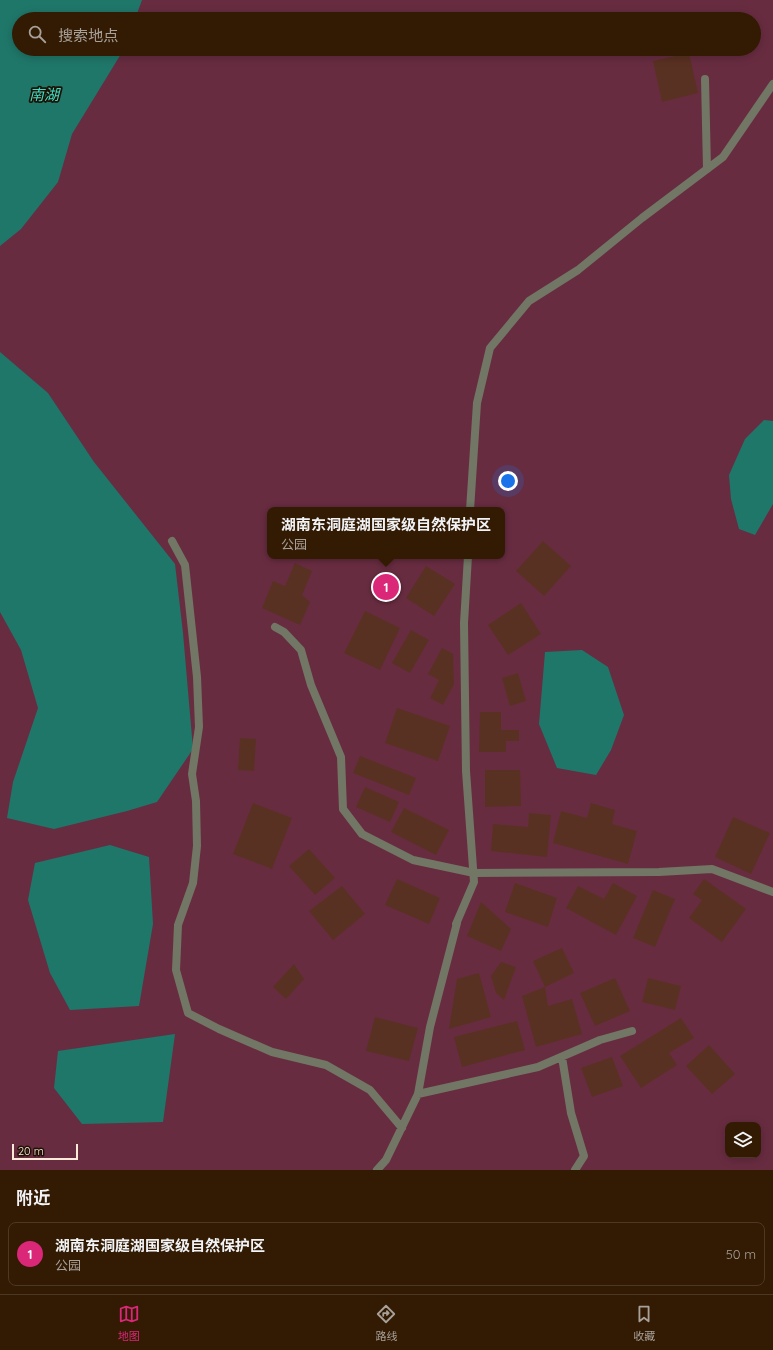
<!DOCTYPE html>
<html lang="zh">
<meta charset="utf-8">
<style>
:root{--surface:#321a03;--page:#3d2712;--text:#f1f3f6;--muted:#a8a19a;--line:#4d3825;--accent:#db2777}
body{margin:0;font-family:Quicksand,"Noto Sans SC",sans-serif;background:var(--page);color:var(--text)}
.controls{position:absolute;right:12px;bottom:12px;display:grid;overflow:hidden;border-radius:8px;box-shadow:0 2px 10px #0003}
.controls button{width:36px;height:36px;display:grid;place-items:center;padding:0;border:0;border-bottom:1px solid var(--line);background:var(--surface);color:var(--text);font:20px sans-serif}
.scale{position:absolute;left:12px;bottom:10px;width:66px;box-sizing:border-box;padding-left:4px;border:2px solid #ffead9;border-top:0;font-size:11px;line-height:14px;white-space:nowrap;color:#ffead9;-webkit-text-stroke:3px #1f1105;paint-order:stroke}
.you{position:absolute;left:508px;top:481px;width:14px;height:14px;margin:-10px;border:3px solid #fff;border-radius:50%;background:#1a73e8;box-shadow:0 0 0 6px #1a73e833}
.badge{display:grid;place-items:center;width:26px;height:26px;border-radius:50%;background:var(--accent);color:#fff;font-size:13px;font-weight:700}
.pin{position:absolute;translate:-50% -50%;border:2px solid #fff;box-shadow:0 1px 4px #0006}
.popup{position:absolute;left:267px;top:507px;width:238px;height:52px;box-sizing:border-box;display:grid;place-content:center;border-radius:8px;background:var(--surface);filter:drop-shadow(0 1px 3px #0005);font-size:13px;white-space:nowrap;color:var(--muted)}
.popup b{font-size:15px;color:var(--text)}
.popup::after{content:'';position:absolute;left:50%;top:100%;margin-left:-8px;border:8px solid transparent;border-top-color:var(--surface)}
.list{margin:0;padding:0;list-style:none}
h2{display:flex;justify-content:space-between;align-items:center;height:52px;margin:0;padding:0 16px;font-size:17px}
h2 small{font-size:13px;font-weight:400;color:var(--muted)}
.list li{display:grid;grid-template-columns:26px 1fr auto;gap:12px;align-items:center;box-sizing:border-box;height:64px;margin:0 8px 8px;padding:0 8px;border:1px solid var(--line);border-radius:8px}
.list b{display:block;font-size:15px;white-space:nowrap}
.list p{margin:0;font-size:13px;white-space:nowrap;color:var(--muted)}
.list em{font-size:13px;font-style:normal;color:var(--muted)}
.icon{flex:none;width:22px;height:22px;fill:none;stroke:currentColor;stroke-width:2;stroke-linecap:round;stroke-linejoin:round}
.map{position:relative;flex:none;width:773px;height:1170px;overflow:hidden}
.search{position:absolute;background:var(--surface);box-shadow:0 2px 10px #0003;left:12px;right:12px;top:12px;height:44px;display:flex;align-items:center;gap:10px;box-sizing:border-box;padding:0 14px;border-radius:22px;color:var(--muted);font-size:15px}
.sheet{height:124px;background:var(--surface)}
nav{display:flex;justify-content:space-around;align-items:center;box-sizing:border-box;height:56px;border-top:1px solid var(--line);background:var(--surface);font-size:11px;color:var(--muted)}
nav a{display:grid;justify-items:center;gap:2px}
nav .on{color:var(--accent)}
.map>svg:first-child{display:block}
.green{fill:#682c41;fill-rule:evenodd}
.water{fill:#1f776a}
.building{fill:#593122}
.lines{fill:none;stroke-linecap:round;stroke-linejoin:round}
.street{stroke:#717764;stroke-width:8}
.labels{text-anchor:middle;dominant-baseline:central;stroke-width:3.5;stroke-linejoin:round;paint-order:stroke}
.water-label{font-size:15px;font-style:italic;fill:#3cdec6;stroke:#1f1105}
</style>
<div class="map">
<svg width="773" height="1170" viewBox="0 0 773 1170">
<rect width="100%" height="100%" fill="#432304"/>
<path class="green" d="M0,0H773V1170H0ZM19,19H754V49H19ZM270,510H502V556H270ZM728,1125H758V1155H728Z"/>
<path class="water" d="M0,0H142L135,19H19V49H124L72,134L58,182L21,229L0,246Z
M0,352L48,393L94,462L175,564L183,633L193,749L157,802L127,811L54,829L7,818L13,782L38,708L21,650L0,612Z
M764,420L773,421V504L755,535L739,529L731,499L729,475L745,439Z
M582,650L608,667L624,715L611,750L596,775L557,768L539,724L545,652Z
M110,845L149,857L153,924L139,1006L70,1010L50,973L28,900L35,863Z
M175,1034L163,1122L82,1124L54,1088L58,1051Z"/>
<path class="building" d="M689,53L698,93L662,102L653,61Z
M543,541L571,566L544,596L516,571Z
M295,563L312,571L302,595L310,602L300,625L262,608L273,581L285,586Z
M426,566L455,584L434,616L406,598Z
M521,603L541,634L508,655L488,625Z
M365,611L400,628L380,670L344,653Z
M411,630L429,640L410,673L392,663Z
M442,648L453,654L454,684L443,705L430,698L439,680L428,674Z
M518,673L526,701L510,706L502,678Z
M397,708L450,726L438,761L385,743Z
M480,712H501V730H519V741H506V752H479Z
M240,738L256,739L254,771L238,770Z
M360,756L416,778L409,795L353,773Z
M485,770H520L521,806L485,807Z
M365,787L399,802L390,822L356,807Z
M253,803L292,818L272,869L233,854Z
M591,803L615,810L612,824L637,831L628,864L553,843L561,811L587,818Z
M404,808L449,830L436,855L391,832Z
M529,813L551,815L547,857L491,851L493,824L528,827Z
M733,817L770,833L751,874L715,857Z
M309,849L335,878L315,895L289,866Z
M397,879L440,898L429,924L385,905Z
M704,879L746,909L722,942L689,918L702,900L693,894Z
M515,883L557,898L548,927L505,912Z
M613,883L637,896L616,935L566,908L578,886L604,899Z
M342,886L365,914L333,940L309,911Z
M653,890L675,899L655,947L633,938Z
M481,902L511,929L501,951L467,936Z
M562,948L574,973L545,987L533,961Z
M501,962L516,967L504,1000L496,993L491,976Z
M294,964L304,979L286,999L273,987Z
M479,973L491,1017L449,1029L457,979Z
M615,978L630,1011L595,1026L580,993Z
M648,978L681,986L675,1010L642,1002Z
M545,987L548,1006L572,999L582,1034L536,1047L522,996Z
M375,1017L418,1028L409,1061L366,1051Z
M681,1018L694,1038L669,1053L677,1065L641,1088L620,1056Z
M517,1021L525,1050L462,1067L454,1037Z
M709,1045L735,1074L712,1094L686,1066Z
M612,1057L623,1086L592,1097L581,1068Z"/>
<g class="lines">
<path class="street" d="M705,79L707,169
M470,510L477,403L490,348L529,301L578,270L642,218L723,157L773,84
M172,541L185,565L197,677L199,727L192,774L196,801L197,846L193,883L178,925L176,970L188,1013L219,1029L272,1052L326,1065L370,1090L402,1128
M275,627L284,632L301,650L311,685L341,757L343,809L362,834L413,860L474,873L659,872L712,869L773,892
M562,1057L571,1113L584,1156L575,1170
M418,1094L538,1067L600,1040L632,1031
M377,1170L386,1160L418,1094L430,1027L457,923L456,924L474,882L466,771L464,623L468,556"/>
</g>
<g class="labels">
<g class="water-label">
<text x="44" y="94">南湖</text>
</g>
</g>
</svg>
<div class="controls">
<button><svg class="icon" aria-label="layers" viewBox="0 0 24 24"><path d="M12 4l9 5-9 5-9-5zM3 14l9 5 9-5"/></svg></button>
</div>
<div class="scale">20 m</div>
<div class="you"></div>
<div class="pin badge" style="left:386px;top:587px">1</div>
<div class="popup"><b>湖南东洞庭湖国家级自然保护区</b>公园</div>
<div class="search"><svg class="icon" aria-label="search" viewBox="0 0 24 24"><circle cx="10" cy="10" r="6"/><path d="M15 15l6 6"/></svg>搜索地点</div>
</div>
<section class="sheet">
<h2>附近<small></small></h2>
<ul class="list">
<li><span class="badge">1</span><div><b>湖南东洞庭湖国家级自然保护区</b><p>公园</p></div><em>50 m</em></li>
</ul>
</section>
<nav>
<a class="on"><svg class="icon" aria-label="map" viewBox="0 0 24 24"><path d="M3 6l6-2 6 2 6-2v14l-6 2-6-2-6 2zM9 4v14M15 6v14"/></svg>地图</a>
<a><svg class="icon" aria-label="directions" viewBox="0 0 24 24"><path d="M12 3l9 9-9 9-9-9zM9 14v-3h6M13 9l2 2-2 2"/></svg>路线</a>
<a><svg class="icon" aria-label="saved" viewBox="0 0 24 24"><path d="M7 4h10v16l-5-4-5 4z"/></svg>收藏</a>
</nav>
